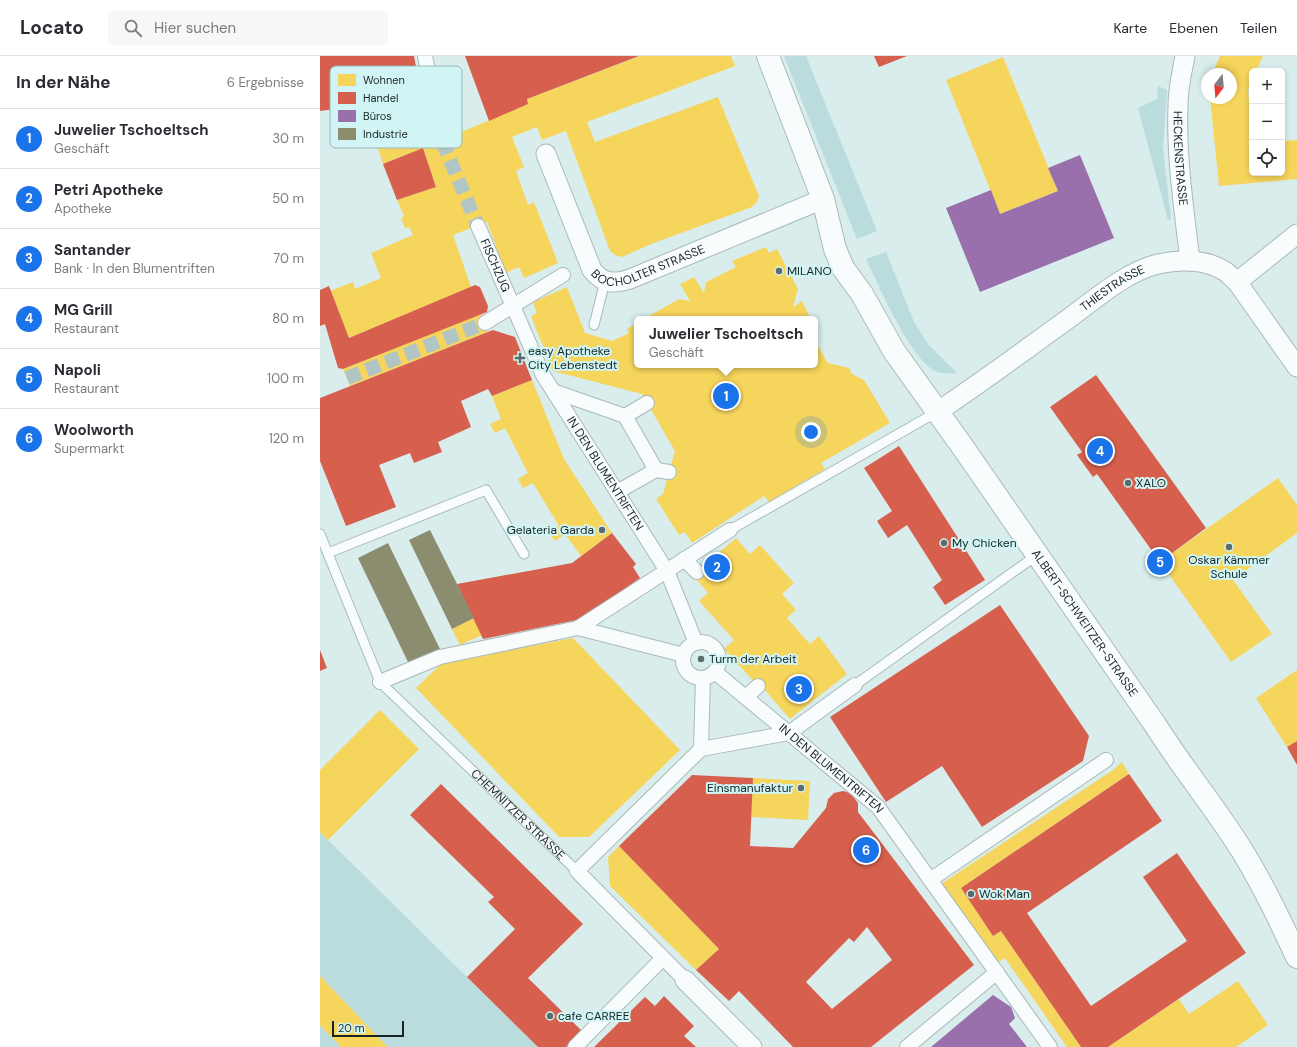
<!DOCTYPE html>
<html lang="de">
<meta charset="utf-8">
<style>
:root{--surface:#fff;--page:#f7f7f7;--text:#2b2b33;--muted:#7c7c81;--line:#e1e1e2;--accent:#1a73e8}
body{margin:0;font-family:"DM Sans",sans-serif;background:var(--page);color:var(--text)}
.controls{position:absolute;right:12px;top:12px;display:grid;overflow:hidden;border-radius:6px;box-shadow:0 2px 6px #0003}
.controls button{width:36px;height:36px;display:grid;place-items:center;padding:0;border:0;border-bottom:1px solid var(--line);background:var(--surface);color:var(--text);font:20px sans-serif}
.compass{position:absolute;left:881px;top:12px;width:36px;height:36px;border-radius:50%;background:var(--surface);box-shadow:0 2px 6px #0003;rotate:196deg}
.scale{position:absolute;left:12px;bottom:10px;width:72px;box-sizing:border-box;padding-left:4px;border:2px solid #182525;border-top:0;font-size:11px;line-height:14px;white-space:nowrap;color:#182525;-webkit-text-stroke:3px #d1f5f5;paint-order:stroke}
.you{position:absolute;left:491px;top:376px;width:14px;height:14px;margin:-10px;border:3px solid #fff;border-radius:50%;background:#1a73e8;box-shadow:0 0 0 6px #1a73e833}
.badge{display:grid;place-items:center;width:26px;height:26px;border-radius:50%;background:var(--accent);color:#fff;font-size:13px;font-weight:700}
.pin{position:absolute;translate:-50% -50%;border:2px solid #fff;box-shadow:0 1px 4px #0006}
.popup{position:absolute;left:314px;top:260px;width:184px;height:52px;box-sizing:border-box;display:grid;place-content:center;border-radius:6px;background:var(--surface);filter:drop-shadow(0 1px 3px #0005);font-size:13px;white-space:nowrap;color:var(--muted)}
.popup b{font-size:15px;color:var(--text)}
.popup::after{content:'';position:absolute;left:50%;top:100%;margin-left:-8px;border:8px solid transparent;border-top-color:var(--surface)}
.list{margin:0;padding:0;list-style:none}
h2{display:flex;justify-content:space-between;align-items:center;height:52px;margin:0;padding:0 16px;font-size:17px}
h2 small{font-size:13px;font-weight:400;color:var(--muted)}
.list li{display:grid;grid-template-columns:26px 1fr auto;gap:12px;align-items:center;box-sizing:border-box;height:60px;padding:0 16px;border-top:1px solid var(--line)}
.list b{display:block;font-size:15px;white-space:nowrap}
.list p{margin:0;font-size:13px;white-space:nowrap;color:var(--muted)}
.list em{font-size:13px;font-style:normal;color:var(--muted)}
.icon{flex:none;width:22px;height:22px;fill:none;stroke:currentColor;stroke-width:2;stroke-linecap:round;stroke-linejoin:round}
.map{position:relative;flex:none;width:977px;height:991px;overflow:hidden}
header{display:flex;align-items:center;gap:24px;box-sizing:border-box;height:56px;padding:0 20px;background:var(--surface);border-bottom:1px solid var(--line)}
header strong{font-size:19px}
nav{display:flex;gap:22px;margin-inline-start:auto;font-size:14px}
.search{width:280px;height:36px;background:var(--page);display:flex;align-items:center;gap:10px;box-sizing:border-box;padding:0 14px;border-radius:6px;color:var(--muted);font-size:15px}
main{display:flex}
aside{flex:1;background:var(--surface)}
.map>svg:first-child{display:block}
.green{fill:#badcdd}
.homes{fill:#f6d55c}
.shops{fill:#d6604d;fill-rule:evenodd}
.offices{fill:#9970ab}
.industry{fill:#8c8c6e}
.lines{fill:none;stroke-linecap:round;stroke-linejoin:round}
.pedestrian-tunnel{stroke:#b2c5c5;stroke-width:14;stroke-dasharray:14 7;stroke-linecap:butt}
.service-casing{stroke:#aab9b9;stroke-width:11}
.pedestrian-casing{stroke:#aab9b9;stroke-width:16}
.minor-casing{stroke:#aab9b9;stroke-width:21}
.tertiary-casing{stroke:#aab9b9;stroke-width:24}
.service{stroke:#f9fcfc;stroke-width:9}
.pedestrian{stroke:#f9fcfc;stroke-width:14}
.minor{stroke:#f9fcfc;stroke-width:19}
.tertiary{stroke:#f9fcfc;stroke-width:22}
.poi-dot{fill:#5c6b6b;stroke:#d1f5f5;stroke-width:1.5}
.labels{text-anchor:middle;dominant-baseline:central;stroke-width:4;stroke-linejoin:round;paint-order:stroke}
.street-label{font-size:12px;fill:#182525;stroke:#d1f5f5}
.poi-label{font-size:12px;fill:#182525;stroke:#d1f5f5;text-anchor:start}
.key{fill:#d1f5f5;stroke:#9ab7b7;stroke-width:1}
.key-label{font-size:11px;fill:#182525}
</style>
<header>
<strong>Locato</strong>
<div class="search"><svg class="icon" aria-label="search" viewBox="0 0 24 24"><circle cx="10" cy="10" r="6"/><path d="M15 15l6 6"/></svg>Hier suchen</div>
<nav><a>Karte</a><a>Ebenen</a><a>Teilen</a></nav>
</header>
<main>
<aside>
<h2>In der Nähe<small>6 Ergebnisse</small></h2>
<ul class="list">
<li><span class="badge">1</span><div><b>Juwelier Tschoeltsch</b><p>Geschäft</p></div><em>30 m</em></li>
<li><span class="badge">2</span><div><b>Petri Apotheke</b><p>Apotheke</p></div><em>50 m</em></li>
<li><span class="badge">3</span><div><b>Santander</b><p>Bank · In den Blumentriften</p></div><em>70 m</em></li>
<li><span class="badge">4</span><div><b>MG Grill</b><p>Restaurant</p></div><em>80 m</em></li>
<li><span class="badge">5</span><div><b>Napoli</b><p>Restaurant</p></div><em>100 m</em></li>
<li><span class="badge">6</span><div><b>Woolworth</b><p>Supermarkt</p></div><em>120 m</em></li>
</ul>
</aside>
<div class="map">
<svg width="977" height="991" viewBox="0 0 977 991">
<rect width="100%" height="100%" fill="#d9eded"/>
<path class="green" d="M464,0H486L557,175L537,183Z
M838,30L847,34L843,93L851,163L848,164L818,52L837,43Z
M566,196L594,266L608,288L637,317C629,318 622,318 615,315C590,302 559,230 546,203Z
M0,776L218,991H68L0,920Z
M0,969L21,991H0Z"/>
<path class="homes" d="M320,0H411L415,10L267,66L275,86L398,41L439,140L437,146L432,151L331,188L302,201L295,199L290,195L246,75L222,84L217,71L192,81L204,111L196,115L208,149L214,146L238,207L204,222L199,211L186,217L167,166L133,179L151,231L29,282L10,235L33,226L35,233L61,222L51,197L93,179L89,171L85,172L81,162L84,160L77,144L116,131L103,92L63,108L52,73H47L39,50L79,40L103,92L208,48L207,43Z
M900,0H943L936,15H932V25L928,34L932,77V117H962V85L977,84V123L899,130L890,42H911V18H892Z
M683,1L738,135L680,158L626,24Z
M446,191L449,197L457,193L478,233L473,251L482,245L490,261L486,263H324L359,243L370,245L360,228L374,221L384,237L386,226L416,211L412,205Z
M247,231L265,277L292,285L309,277L307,273L317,267V309H495V285L508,307L529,312L532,318L544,324L570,367L501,407L505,413L449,446L444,440L372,487L365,476L359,479L336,443L343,438L355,395L322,338L233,315L211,260L217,257L213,246Z
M161,258L168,276L30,330L23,313Z
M212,324L244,403L292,477L261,500L245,478L235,485L229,477L239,470L213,427L203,432L198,423L208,417L185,372L175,377L170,368L181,363L172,340Z
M958,422L977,449V477L913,524L952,578L911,606L840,506Z
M416,482L430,498L440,489L474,527L462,538L476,554L467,562L490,588L499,580L527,618L470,663L444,633L438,630L404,593L414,584L379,545L388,537L373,519Z
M154,562L162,579L140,589L132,573Z
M253,582L360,694L269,781H239L96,632L121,608Z
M977,614V685L967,691L936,642Z
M60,654L99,693L8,784L0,776V714Z
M802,706L809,718L641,832L673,880L681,875L761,991H747L685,902L677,907L621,828L793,714Z
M433,722L490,725L488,764L431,761Z
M299,790L399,893L376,914L290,830L288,801Z
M0,920L58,981L68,991H21L0,969Z
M918,925L948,969L916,991H788L859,943L869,958Z"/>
<path class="shops" d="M0,0H94L99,26L79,40L39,50L0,55Z
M145,0H319L207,43L208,48L169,65Z
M554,0H587L559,11Z
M103,92L116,131L77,144L63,108Z
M155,229L160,231L168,250L167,256L23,313L18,312L5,268L0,270V234L9,230L29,282Z
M173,274L195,281L212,324L172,340L168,333L141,345L151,371L118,386L122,396L94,407L90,397L59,409L76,451L26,470L0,405V342Z
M776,319L886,472L840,506L777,418L773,421L757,399L762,396L730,351Z
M579,390L665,524L625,549L613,531L622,524L587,469L568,482L557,465L572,455L544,412Z
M292,477L316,508L313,511L320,522L262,563L163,583L137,528L252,507Z
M680,549L769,680L763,705L662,771L622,710L566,746L510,661Z
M0,594L7,612L0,615Z
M977,685V709L967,691Z
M809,718L842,765L707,857L771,950L867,885L823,821L857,797L926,897L788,991H761L681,875L673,880L641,832Z
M372,719L433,722L430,790L473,792L506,752L508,743L514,737L523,735L527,736L532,739L538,747V756L654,909L551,991H473L419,935L409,945L376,914L399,893L299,790ZM547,871L572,904L512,953L486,926L529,882L534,886Z
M121,728L263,868L208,922L262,975L246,991H218L147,921L195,873L168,846L174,841L90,759Z
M344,940L374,970L364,980L376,991H274L325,941L335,950Z"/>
<path class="offices" d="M760,99L794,182L660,236L626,152L671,134L680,158L738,135L728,112Z
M673,939L691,951L695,962L689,968L707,991H611Z"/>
<path class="industry" d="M110,474L154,562L132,573L89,484Z
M68,487L120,593L89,608L38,502Z"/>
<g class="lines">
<path class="pedestrian-tunnel" d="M122,85L158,170
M27,322L165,267"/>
<g class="service-casing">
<g id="service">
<path d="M274,269L285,225"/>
<path d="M410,474L617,356"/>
<path id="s1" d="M0,478L60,626L257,815"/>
<path d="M8,497L166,434L204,498"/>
<path d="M535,629L717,499"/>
</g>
</g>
<g class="pedestrian-casing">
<g id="pedestrian">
<path d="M105,0L122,85"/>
<path id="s2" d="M158,170L223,319L347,515L376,587"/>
<path d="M165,267L243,219"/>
<path d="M233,335L305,360L327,347"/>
<path d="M305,360L336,414"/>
<path d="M297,436L336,414L349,416"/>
<path d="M364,503L377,516"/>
<path d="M258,572L410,474"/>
<circle cx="381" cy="604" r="18"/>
<path id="s3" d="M395,616L558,751L730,991"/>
<path d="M383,622L381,693L469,677L535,629"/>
<path d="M60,626L120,601L258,572L364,599"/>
<path d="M426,641L438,630"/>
<path d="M610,824L786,704"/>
<path d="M365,924L257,815L381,693"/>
<path d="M255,991L343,902"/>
<path d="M587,991L677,916"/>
</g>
</g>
<g class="minor-casing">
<g id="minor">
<path id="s4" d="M865,0C862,16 858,32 858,49C856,101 864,153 870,205"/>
<path id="s5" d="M226,98L272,214C283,228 294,228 310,223L503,143"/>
<path d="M917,226L977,311"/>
<path id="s6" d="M617,356C662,326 705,294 748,263C774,244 807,215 838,208C860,203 887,203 906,216C910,219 913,223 917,226L977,178"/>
<path d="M365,924L432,991"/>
</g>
</g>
<g class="tertiary-casing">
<g id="tertiary">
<path id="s7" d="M448,0L503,143L515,193L523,212L542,238L574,295L642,390L836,670C863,713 895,751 921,793C943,828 960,864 977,901"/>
</g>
</g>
<use href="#service" class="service"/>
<use href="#pedestrian" class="pedestrian"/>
<use href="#minor" class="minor"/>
<use href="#tertiary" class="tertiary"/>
</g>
<g class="poi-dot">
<circle cx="459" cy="215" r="4"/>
<path d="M198 296h4v4h4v4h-4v4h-4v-4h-4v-4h4z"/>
<circle cx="808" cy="427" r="4"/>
<circle cx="282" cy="474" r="4"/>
<circle cx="624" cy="487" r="4"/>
<circle cx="909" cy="491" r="4"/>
<circle cx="381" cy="603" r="4"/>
<circle cx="481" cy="732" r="4"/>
<circle cx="651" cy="838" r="4"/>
<circle cx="230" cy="960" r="4"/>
</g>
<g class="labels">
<g class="street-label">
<text stroke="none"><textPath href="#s4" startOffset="103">HECKENSTRASSE</textPath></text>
<text stroke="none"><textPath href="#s5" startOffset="187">BOCHOLTER STRASSE</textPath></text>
<text stroke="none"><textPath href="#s2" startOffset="43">FISCHZUG</textPath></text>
<text stroke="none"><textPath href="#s6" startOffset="215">THIESTRASSE</textPath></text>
<text stroke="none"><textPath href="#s2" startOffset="279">IN DEN BLUMENTRIFTEN</textPath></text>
<text stroke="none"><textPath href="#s7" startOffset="655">ALBERT-SCHWEITZER-STRASSE</textPath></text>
<text stroke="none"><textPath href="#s3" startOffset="151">IN DEN BLUMENTRIFTEN</textPath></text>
<text stroke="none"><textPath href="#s1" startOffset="351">CHEMNITZER STRASSE</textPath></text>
</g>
<g class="poi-label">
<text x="467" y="215">MILANO</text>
<text x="208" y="295">easy Apotheke<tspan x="208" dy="14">City Lebenstedt</tspan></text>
<text x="816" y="427">XALO</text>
<text x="274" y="474" text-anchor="end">Gelateria Garda</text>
<text x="632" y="487">My Chicken</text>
<text x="909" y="504" text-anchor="middle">Oskar Kämmer<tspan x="909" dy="14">Schule</tspan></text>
<text x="389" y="603">Turm der Arbeit</text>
<text x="473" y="732" text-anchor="end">Einsmanufaktur</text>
<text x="659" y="838">Wok Man</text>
<text x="238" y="960">cafe CARREE</text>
</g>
</g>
<rect x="10" y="10" width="132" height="82" rx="6" class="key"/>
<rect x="18" y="18" width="18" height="12" fill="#f6d55c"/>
<rect x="18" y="36" width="18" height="12" fill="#d6604d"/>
<rect x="18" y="54" width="18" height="12" fill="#9970ab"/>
<rect x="18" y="72" width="18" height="12" fill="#8c8c6e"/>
<g class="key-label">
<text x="43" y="28">Wohnen</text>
<text x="43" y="46">Handel</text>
<text x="43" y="64">Büros</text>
<text x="43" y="82">Industrie</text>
</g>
</svg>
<div class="controls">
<button>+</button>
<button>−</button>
<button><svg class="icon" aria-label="locate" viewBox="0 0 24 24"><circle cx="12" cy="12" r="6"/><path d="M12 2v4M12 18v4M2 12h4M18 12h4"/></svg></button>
</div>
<svg class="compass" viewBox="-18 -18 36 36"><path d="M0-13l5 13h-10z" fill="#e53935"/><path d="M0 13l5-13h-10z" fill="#7c7c81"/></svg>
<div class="scale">20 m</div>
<div class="you"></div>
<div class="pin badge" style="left:406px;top:340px">1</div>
<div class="popup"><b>Juwelier Tschoeltsch</b>Geschäft</div>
<div class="pin badge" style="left:397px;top:511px">2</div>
<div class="pin badge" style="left:479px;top:633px">3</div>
<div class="pin badge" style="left:780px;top:395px">4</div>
<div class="pin badge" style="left:840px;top:506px">5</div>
<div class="pin badge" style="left:546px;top:794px">6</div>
</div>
</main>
